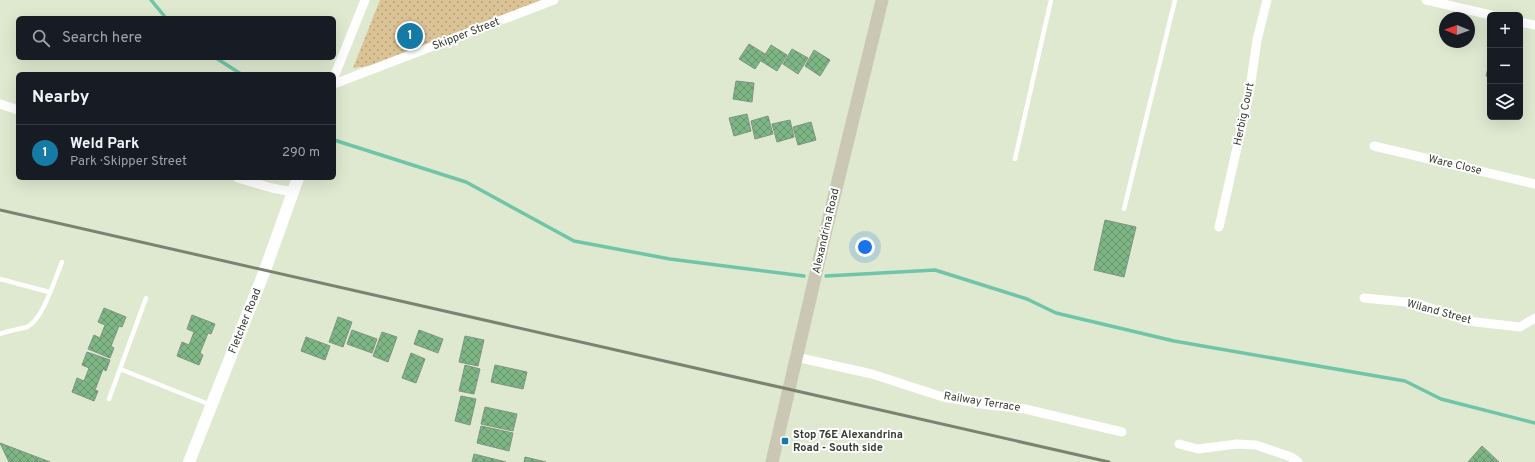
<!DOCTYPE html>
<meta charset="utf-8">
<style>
:root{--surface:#171b24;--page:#20242c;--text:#f1f3f6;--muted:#9ea1a6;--line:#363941;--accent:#167aa6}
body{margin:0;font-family:Overpass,sans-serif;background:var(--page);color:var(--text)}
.controls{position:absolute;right:12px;top:12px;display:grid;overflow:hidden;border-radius:6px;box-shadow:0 4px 16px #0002}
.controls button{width:36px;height:36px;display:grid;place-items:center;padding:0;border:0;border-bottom:1px solid var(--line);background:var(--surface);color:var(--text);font:20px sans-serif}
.compass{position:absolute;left:1439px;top:12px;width:36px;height:36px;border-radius:50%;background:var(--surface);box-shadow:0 4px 16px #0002;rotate:271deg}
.you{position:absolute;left:865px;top:247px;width:14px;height:14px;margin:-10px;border:3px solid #fff;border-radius:50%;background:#1a73e8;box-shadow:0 0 0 6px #1a73e833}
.badge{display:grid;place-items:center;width:26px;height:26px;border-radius:50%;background:var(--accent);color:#fff;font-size:13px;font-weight:700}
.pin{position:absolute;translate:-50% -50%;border:2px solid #fff;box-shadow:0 1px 4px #0006}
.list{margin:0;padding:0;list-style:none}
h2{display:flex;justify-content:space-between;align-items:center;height:52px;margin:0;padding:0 16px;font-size:17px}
h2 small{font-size:13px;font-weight:400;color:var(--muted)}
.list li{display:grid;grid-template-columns:26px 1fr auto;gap:12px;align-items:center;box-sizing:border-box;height:56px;padding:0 16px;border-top:1px solid var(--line)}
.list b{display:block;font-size:15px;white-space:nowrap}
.list p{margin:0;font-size:13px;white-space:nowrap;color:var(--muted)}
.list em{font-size:13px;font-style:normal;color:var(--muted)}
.icon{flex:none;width:22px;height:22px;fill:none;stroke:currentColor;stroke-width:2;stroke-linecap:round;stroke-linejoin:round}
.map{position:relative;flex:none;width:1535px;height:462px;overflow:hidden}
.search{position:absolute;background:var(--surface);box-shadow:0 4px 16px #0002;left:16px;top:16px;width:320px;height:44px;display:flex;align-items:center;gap:10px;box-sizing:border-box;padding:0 14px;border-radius:6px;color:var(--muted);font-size:15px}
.panel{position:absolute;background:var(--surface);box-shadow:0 4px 16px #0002;left:16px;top:72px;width:320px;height:108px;border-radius:6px}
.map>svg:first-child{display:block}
.park{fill:url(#park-dots)}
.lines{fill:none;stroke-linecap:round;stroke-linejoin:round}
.stream{stroke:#70c5a8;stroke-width:3.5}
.building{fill:url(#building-cross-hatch);stroke:#7f9481}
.service{stroke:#fff;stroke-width:4.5}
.minor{stroke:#fff;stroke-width:9}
.tertiary{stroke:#fff;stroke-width:12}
.secondary{stroke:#cac8b5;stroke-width:13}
.rail{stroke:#7b8272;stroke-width:3}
.poi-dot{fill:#167aa6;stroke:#fff;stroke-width:1.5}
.labels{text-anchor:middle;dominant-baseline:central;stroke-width:4;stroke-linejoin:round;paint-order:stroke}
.street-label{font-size:11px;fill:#383c32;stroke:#fff}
.poi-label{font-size:11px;font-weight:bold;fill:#383c32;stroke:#fff;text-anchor:start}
</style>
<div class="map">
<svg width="1535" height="462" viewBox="0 0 1535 462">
<defs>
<pattern id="park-dots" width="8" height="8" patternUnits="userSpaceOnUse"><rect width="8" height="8" fill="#dbc396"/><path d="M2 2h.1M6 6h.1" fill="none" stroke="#b3a07b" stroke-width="1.8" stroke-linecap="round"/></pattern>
<pattern id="building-cross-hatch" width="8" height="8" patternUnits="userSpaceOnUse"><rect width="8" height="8" fill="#7db684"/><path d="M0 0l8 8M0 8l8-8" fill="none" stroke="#67956d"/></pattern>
</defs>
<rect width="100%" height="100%" fill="#dee9d0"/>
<path class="park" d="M380,0H548L382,64L353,68Z"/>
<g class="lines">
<path class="stream" d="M151,0L166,18
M216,58L241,74
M334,140L466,182L574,241L670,259L804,276
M826,276L935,270L1027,299L1056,313L1174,341L1405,381L1441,399L1535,423"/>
</g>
<path class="building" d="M749,44L765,54L755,69L739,59Z
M771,45L787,55L777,71L761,61Z
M792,49L808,58L798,74L783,64Z
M814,50L830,60L820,76L805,66Z
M1490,60V77L1486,76Z
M736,81L754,83L752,102L733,99Z
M747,114L751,131L734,136L729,118Z
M768,116L773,134L755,139L751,121Z
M790,120L794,137L777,142L772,124Z
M811,122L816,140L798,145L793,127Z
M1105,220L1136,227L1124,277L1094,270Z
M104,308L126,317L122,327L119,326L111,346L114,348L110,358L88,349L94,335L100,338L105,325L98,322Z
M192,315L215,324L211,334L208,333L200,353L203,355L199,365L177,356L182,342L189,345L194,332L187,329Z
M338,317L352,322L343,347L329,342Z
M352,330L377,339L372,353L347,344Z
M419,330L443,339L438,353L414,344Z
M382,332L397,337L388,362L373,356Z
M465,336L484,340L478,366L459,362Z
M306,337L330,346L325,360L301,351Z
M87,352L110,360L106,371L103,369L95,390L98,391L94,401L72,392L77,378L84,381L89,368L82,365Z
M411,353L425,359L416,383L402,378Z
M465,365L480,369L474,394L459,391Z
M495,365L527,372L523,389L491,382Z
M461,396L476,399L470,425L455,421Z
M485,407L517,414L513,431L481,424Z
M481,426L513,433L509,451L477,443Z
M0,443L50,462H9Z
M1482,446L1499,462H1468Z
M474,454L506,462H472Z
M525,457L546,462H524Z"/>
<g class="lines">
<path class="service" d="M1015,159L1051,0
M1124,209L1175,0
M0,279L49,292
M0,334C9,330 18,330 27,327C43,320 55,278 62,262
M120,369L211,405
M109,399L146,298"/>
<path class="minor" d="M1426,0L1491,15
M1520,22L1535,25
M334,77L365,0
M334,84L554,0
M0,104L18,110
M1374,146L1535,184
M238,178L272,188L293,192
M1219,227L1249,95L1257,40L1267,0
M1364,298L1416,303L1467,321L1520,327L1535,318
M796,357L872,374L943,397L988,405L1025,409L1122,432
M1179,444L1198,449L1237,444L1256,445L1291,457L1298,462"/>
<path class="tertiary" d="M189,462L265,270L298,178"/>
<path class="secondary" d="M772,462L827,226L882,0"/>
<path class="rail" d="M0,210L1109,462"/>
</g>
<rect class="poi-dot" x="781" y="437" width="8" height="8" rx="2"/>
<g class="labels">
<g class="street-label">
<text transform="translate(466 34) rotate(-21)">Skipper Street</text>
<text transform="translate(1244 114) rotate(-78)">Herbig Court</text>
<text transform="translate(1455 165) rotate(13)">Ware Close</text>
<text transform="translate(826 231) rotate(-77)">Alexandrina Road</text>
<text transform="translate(1439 312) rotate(15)">Wiland Street</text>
<text transform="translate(245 321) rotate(-68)">Fletcher Road</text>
<text transform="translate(982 402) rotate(9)">Railway Terrace</text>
</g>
<g class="poi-label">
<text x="793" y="435">Stop 76E Alexandrina<tspan x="793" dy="13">Road - South side</tspan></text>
</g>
</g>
</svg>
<div class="controls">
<button>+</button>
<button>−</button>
<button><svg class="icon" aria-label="layers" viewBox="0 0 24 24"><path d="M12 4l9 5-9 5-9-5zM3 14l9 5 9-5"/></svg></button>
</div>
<svg class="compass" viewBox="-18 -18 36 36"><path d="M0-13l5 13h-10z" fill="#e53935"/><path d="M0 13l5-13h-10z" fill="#9ea1a6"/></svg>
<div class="you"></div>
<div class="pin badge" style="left:410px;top:36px">1</div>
<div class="search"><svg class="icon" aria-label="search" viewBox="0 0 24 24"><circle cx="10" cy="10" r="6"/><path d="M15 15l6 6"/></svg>Search here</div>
<section class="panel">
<h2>Nearby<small></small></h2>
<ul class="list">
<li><span class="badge">1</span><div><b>Weld Park</b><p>Park · Skipper Street</p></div><em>290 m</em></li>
</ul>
</section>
</div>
